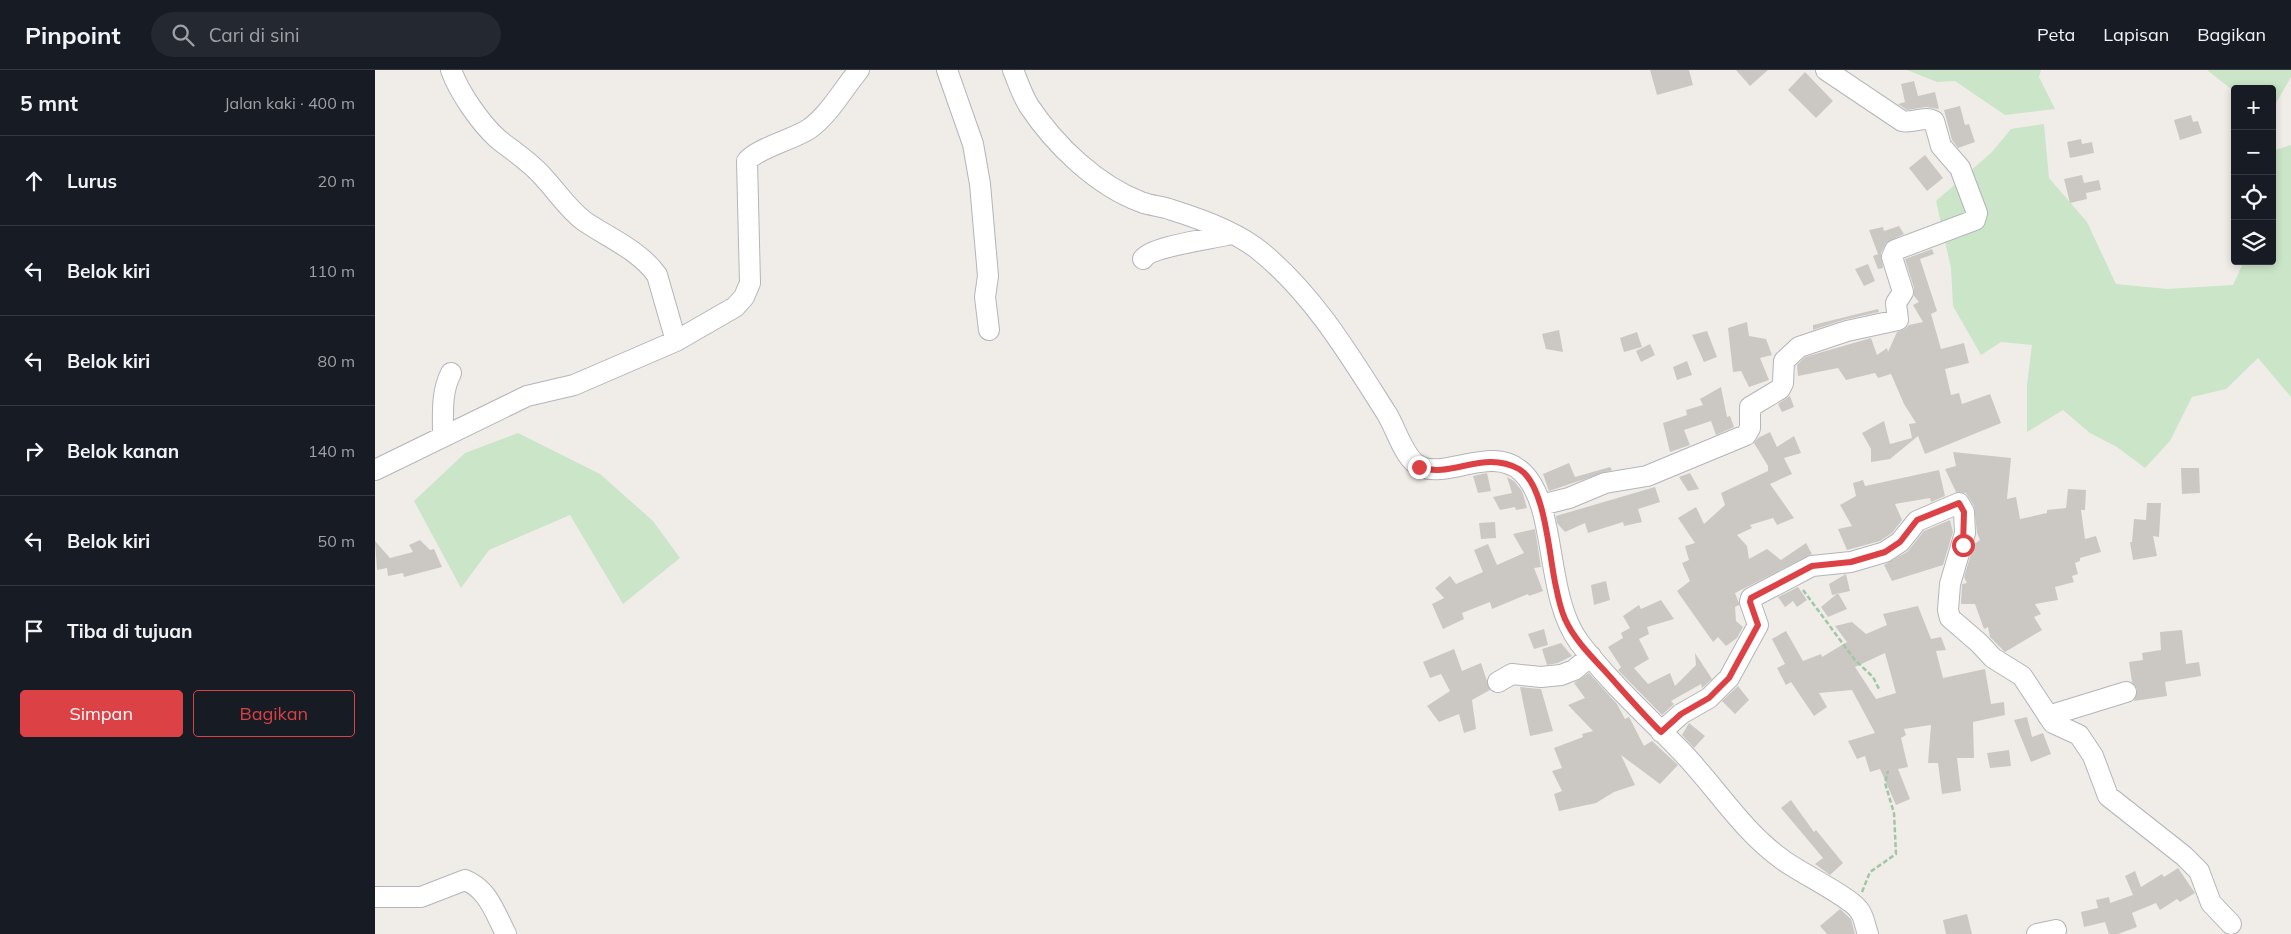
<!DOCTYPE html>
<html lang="id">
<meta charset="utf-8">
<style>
:root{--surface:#171b24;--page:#242831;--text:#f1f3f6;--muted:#9ea1a6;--line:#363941;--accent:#dc4145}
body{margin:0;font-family:Mulish,sans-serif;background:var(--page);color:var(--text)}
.controls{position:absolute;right:15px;top:15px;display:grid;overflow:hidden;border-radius:5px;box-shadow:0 2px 8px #0003}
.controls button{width:45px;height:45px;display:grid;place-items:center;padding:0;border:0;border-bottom:1px solid var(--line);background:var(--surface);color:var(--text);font:25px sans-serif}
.stop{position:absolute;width:15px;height:15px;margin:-11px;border:4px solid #dc4145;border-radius:50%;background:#fff}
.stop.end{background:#dc4145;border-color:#fff;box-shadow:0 1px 5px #0008}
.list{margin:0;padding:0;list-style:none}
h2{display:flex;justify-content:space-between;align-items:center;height:65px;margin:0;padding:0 20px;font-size:21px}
h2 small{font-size:16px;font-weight:400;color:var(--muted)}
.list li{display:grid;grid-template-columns:32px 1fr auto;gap:15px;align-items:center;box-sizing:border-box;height:90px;padding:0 20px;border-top:1px solid var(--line)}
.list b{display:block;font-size:19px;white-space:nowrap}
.list em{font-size:16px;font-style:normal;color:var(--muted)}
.actions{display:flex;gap:10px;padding:15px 20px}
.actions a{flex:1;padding:11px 0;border:1px solid var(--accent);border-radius:5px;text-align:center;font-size:18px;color:var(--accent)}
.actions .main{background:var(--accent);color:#fff}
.icon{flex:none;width:28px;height:28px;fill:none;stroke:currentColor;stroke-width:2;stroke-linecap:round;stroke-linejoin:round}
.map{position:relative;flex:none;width:1916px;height:864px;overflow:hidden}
header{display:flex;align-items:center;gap:30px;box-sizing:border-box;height:70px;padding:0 25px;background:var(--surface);border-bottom:1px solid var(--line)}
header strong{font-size:24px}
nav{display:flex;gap:28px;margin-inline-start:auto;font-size:18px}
.search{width:350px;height:45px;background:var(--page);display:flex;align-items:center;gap:12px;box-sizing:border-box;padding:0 18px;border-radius:28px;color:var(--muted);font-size:19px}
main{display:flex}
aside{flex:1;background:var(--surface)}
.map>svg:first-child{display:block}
.green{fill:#cae5c7}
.building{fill:#cbc8c4;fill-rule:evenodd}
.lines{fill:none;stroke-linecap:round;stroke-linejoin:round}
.minor-casing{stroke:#b3b5b9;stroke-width:22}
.path{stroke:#a0c6a8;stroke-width:2.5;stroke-dasharray:5 2.5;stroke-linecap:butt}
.minor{stroke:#fff;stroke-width:20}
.route{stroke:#dc4145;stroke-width:6}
</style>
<header>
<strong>Pinpoint</strong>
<div class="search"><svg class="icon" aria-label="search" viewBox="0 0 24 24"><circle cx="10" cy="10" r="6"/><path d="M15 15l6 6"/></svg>Cari di sini</div>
<nav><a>Peta</a><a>Lapisan</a><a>Bagikan</a></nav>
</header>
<main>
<aside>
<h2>5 mnt<small>Jalan kaki · 400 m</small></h2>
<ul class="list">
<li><svg class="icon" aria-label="ahead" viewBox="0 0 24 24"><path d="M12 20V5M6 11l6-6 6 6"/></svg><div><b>Lurus</b></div><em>20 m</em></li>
<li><svg class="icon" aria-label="left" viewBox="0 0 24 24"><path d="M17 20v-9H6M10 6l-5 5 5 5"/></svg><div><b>Belok kiri</b></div><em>110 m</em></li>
<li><svg class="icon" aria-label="left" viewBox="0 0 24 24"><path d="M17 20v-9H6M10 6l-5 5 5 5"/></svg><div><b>Belok kiri</b></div><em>80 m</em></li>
<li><svg class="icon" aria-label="right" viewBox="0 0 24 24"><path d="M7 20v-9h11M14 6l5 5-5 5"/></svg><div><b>Belok kanan</b></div><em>140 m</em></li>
<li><svg class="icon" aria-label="left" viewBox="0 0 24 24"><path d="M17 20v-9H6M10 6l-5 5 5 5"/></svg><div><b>Belok kiri</b></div><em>50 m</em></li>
<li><svg class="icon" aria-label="arrive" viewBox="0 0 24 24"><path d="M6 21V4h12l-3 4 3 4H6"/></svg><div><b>Tiba di tujuan</b></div></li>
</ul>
<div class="actions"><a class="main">Simpan</a><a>Bagikan</a></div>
</aside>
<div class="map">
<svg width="1916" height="864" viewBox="0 0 1916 864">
<rect width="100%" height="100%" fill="#f0ede8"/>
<path class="green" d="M1532,0H1666L1664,7L1680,39L1630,45L1580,11L1562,12Z
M1832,0H1916V7L1897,40V19H1860V22Z
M1669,54L1674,108L1712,152L1741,214L1792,219L1858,215L1869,191H1897V81L1916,75V327L1883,288L1851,319L1817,327L1795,371L1770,398L1742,377L1715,363L1688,340L1652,362V315L1657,275L1626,272L1606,285L1578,236L1576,198L1561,131L1617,82L1636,59Z
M143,363L225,404L278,451L305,488L248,534L195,445L114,480L86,518L39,431L90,383Z"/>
<path class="building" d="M1275,0H1314L1318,15L1282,25Z
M1361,0H1393L1375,16Z
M1430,2L1458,31L1441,48L1413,20Z
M1539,11L1543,26L1560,22L1564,39L1551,37L1532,40L1523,34L1530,32L1526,14Z
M1585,36L1590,55L1594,54L1600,72L1583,78L1577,70L1569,40Z
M1816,45L1818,52L1823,51L1827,63L1805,70L1799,50Z
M1706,69L1707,74L1717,72L1719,83L1695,88L1692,72Z
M1550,85L1568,108L1552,121L1534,98Z
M1707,105L1709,113L1724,110L1726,120L1711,123L1712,129L1695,133L1689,109Z
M1524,156L1529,164L1512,172L1506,183L1508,198L1503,199L1498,186L1503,184L1494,160L1508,157L1509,161Z
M1557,179L1559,184L1545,189L1562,241L1556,244L1566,279L1589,273L1594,293L1570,299L1576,325L1584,323L1587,334L1615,324L1626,353L1550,384L1543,366L1515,389L1496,392V379L1487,363L1509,351L1515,374L1537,368L1534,354L1541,353L1529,334L1516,304L1503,308L1500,303L1471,310L1463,298L1423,306L1422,295L1430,287L1496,268L1502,285L1512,278L1513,282L1522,262L1530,259L1534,255L1548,252L1538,235L1544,232L1539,226V218L1530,189Z
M1493,194L1500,211L1489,216L1480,199Z
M1503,239L1504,242L1468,250L1438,260V255Z
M1372,252L1374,266L1391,269L1397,285L1385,288L1394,310L1374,317L1366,301L1358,302L1353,258Z
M1184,260L1188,282L1171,279L1167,264Z
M1332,261L1342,287L1329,292L1317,265Z
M1262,262L1267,277L1249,282L1245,268Z
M1275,274L1280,285L1266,292L1261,281Z
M1312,291L1317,305L1302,310L1298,297Z
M1346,317L1352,347L1355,346L1359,357L1341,365L1336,351L1309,360L1315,375L1295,382L1288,353L1312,345L1311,340L1328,335L1325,329Z
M1415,326L1419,337L1407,342L1403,334Z
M1395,362L1402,377L1419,366L1426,383L1409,388L1417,404L1395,414L1419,448L1402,455L1398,448L1375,455L1377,458L1362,465L1372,476L1374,489L1392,479L1406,490L1431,473L1437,484L1360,523L1364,533V535L1360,537L1361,551L1368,557L1362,568L1351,576L1343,567L1338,572L1302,521L1315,511L1307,493L1314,490L1310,476L1320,473L1303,448L1321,437L1329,454L1350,435L1346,423L1393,401V396L1379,373L1383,368Z
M1578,382L1636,388L1632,429L1641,427L1645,449L1672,443V440L1691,438L1693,419L1711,420L1710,440H1706L1710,469L1721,466L1726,482L1705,488V491L1700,493L1703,504L1697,506L1699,512L1680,517L1683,530L1660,534L1666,544L1659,547L1667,560L1630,582L1615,567L1613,557L1609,559L1600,534H1586V532L1587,516V514L1592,513L1589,507L1599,474L1605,470L1602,463L1599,436L1591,423L1581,422L1570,399L1581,396Z
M1194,393L1200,407L1235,397L1237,400L1174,421L1168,404Z
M1806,398H1824L1825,423L1807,424Z
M1564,400L1570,426L1556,432L1555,428L1520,434L1527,450L1517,463L1505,471L1472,480L1463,459L1477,456L1465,435L1481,426L1478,413L1488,410L1490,416Z
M1112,403L1116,421L1103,423L1098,406Z
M1315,403L1324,419L1313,421L1304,407Z
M1132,407L1139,411L1147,421L1152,438L1141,440L1140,437L1125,440L1118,427L1137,423Z
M1280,417L1285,432L1263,439L1267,452L1249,456L1248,452L1213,463L1210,453L1190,462L1182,453L1181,446Z
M1772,433H1786L1784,467L1778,466L1782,486L1758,490L1755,472H1757L1759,449L1771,450Z
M1575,450L1578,462L1568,495L1517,511L1509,495L1532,482L1549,461Z
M1120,452L1121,468L1106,469L1104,453Z
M1160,459L1166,497L1159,498L1168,521L1154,526L1153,524L1117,539L1115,532L1087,543L1089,549L1068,559L1057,534L1069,528L1060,518L1075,506L1081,514L1108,502L1099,480L1113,474L1122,495L1149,483L1138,464Z
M45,470L55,480L59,479L67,497L29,507L28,503L13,506L12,498L2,500L0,471L15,488L38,482L34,475Z
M1471,504L1475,521L1457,525L1454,514Z
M1231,511L1235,530L1219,535L1216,515Z
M1423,517L1432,530L1422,537L1418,531L1410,537L1403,527Z
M1463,523L1472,539L1453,547L1446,537Z
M1286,530L1299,549L1272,557L1274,564L1264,569L1274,589L1259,598L1273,614L1295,603L1300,616L1321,595L1320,583L1337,609L1327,618L1326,614L1296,631L1299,634L1287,645L1243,600L1246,597L1233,577L1248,568L1246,563L1255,558L1248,546L1264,535L1266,539Z
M1543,536L1556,569L1566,567L1571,580L1561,581L1568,608L1610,599L1616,634L1629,632L1630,645L1598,652L1599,688H1582L1586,721L1567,724L1563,693H1553L1556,655L1529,659L1531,665L1526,668L1533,697L1523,699L1535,729L1521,735L1505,699L1495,702L1490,686L1482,689L1473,671L1500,663L1477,620L1444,623L1452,637L1439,646L1416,612L1411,615L1402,598L1410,594L1397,569L1411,561L1428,591L1446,584L1447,587L1472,572L1460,556L1477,552L1491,564L1512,555L1508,544ZM1510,583L1521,623L1501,629L1480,597Z
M1169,559L1173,575L1159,579L1153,564Z
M1807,560L1811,594L1824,592L1826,606L1790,612L1792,626L1759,631L1762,619L1757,612L1754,592L1768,590L1767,583L1786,580L1785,562Z
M1186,573L1197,586L1183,593L1172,595L1167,579Z
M1079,579L1087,601L1106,593L1115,620L1097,630L1101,659L1089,663L1084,644L1064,652L1052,636L1075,621L1066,604L1055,608L1048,592Z
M1214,603L1242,634L1250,649L1254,647L1269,676L1277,671L1303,695L1285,714L1246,685L1260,715L1239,722L1221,733L1184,741L1179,724L1187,721L1177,701L1187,698L1179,678L1208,667L1207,664L1218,661L1193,635L1210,628L1199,613Z
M1363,616L1374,630L1360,644L1347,631Z
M1145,617L1166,619L1178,661L1155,666Z
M1652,647L1657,667L1668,663L1676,684L1656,692L1639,650Z
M1314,653L1330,666L1319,678L1307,665Z
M1634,680L1636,696L1615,698L1612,683Z
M1416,730L1439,762L1441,760L1468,793L1455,805L1440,794L1448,788L1406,738Z
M1803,798L1820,823L1805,832L1802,829L1785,840L1781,833L1757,843L1762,857L1743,864H1734L1730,852L1709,857L1706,842L1723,838L1721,830L1734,827L1735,833L1758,825L1750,806L1760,801L1766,817L1787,804L1789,807Z
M1465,839L1476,849L1480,864H1452L1445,856Z
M1592,844L1597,864H1571L1568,850Z"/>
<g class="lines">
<g class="minor-casing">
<path id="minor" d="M76,0C84,22 105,53 123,69C139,82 157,93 170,109C183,123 193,139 209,151C234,168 264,180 282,205L301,271
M572,0L598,74L605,114L613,206L610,227L614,260
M638,0C643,12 647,25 654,36C680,75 721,115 766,132C776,136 787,136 797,140C826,149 862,162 885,181C939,225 975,286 1012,344C1021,359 1028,384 1041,394C1067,413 1116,373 1147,402C1183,436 1169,524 1204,572C1234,612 1272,646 1306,681C1341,717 1367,761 1408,790C1424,802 1475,827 1484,840C1489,846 1490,856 1493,864
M768,189C776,176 838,169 856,164
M68,365C68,345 66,322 76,303
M0,400L152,326L199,315L301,271L360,237L369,227L375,213L372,91C383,78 417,70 434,59C454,45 468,19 484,0
M1166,435L1194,428L1230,413L1272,406L1371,365L1375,358V337L1405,319L1408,313L1409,291L1424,277L1472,261L1523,250L1521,233L1528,222L1517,187L1520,180L1600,150L1602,143L1585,98L1566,76L1559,51C1550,45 1537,54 1527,51L1451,0
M1123,612L1137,604L1166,607L1186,605L1199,600L1216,586
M1673,646L1751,622
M1286,662L1306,644L1334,628L1354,608L1383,555L1375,532L1376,528L1437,496L1476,492L1510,482L1525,472L1542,451L1584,433L1589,442L1590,463L1575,514L1573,540L1575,548L1604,573L1618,588L1647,606L1678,653L1704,665L1718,686L1733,726L1809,786L1824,801L1836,833L1856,854
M0,827H46L90,810C113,819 120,843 131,864
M1662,864L1681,860"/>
</g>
<path class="path" d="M1428,520L1480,590L1498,607L1505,621
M1487,822L1495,802L1521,784L1519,743L1510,713L1513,701"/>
<use href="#minor" class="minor"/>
</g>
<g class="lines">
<path class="route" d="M1044,397C1077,409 1108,379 1144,399C1171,415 1174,488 1181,517C1183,527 1186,540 1190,549C1199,569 1215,585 1229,600C1248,621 1266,642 1286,662L1306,644L1334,628L1354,608L1383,555L1375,532L1376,528L1437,496L1476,492L1510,482L1525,472L1542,450L1584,433L1589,442L1588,475"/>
</g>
</svg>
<div class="controls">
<button>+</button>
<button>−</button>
<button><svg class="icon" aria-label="locate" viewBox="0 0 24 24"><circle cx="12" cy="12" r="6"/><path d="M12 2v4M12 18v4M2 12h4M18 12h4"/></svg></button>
<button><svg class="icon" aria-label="layers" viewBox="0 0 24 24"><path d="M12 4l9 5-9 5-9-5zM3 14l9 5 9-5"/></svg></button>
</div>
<div class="stop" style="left:1588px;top:475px"></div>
<div class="stop end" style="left:1044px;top:397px"></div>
</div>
</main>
